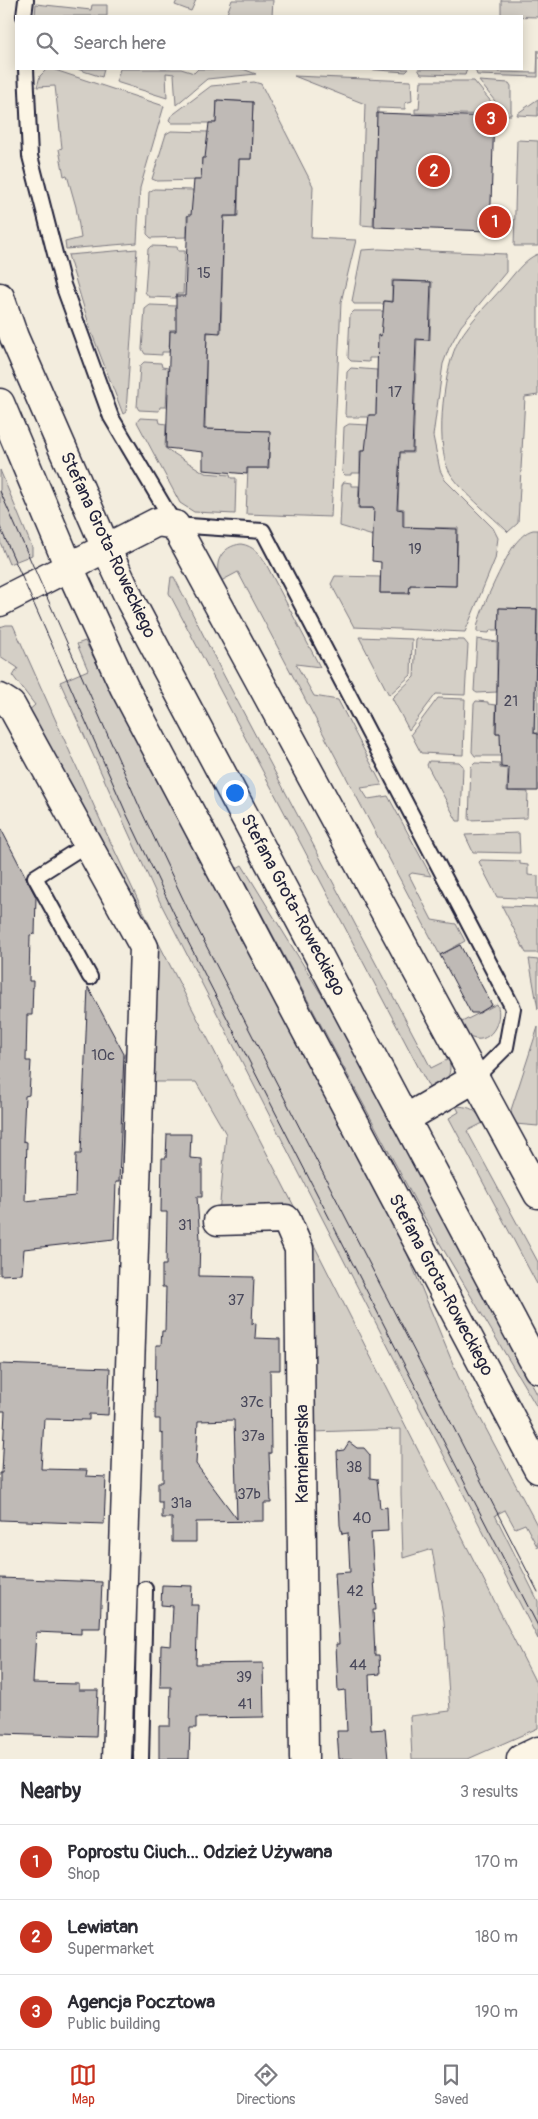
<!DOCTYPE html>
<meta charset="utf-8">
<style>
:root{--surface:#fff;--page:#f2f2f3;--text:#2b2b33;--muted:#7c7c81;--line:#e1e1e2;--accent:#c8321e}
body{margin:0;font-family:Pangolin,sans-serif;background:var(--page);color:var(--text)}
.you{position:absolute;left:234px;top:792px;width:18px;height:18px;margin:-12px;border:4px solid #fff;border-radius:50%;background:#1a73e8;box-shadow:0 0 0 8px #1a73e833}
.badge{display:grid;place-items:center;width:32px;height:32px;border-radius:50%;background:var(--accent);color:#fff;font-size:16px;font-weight:700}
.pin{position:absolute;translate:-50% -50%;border:2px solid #fff;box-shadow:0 1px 5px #0006}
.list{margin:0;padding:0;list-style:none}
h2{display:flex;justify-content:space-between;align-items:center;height:65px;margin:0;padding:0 20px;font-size:21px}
h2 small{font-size:16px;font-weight:400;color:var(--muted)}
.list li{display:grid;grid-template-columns:32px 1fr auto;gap:15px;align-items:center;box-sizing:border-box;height:75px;padding:0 20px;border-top:1px solid var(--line)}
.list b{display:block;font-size:19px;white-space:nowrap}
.list p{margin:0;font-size:16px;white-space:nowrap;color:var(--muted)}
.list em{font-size:16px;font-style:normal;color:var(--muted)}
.icon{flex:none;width:28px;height:28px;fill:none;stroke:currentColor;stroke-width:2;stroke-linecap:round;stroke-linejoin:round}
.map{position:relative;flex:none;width:538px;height:1759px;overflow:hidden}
.search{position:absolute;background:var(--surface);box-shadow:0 2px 12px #0003;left:15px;right:15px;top:15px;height:55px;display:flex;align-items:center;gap:12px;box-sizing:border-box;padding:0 18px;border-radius:0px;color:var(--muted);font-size:19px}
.sheet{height:290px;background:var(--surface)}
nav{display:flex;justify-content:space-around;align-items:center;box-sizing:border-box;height:70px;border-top:1px solid var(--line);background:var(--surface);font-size:14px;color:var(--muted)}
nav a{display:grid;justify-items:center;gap:2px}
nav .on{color:var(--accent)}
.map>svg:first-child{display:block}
.green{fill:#d4cfc6;stroke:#7b7880}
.building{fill:#bfbab6;stroke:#22223b;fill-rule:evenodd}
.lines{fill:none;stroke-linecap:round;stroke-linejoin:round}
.lane-casing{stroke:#22223b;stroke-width:18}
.street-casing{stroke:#22223b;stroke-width:31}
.secondary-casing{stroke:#22223b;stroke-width:31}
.lane{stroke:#fcf5e5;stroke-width:14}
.street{stroke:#fcf5e5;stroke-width:28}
.secondary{stroke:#fcf5e5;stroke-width:28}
.tram{stroke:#22223b;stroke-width:1}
.labels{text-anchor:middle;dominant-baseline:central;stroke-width:4;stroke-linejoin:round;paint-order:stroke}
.number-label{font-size:15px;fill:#49485a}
.street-label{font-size:18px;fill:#22223b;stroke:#fcf5e5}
</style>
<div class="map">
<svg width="538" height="1759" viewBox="0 0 538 1759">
<rect width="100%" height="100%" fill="#f3edde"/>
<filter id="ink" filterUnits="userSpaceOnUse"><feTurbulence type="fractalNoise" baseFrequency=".02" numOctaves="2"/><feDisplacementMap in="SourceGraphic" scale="10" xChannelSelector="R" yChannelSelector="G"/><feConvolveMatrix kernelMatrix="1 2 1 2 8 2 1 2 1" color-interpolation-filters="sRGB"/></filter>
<g filter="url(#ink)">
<path class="green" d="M177,0H196L191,11L175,5Z
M232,0H273L272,16H226Z
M501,0H538V17L501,16Z
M36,4L91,10L92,5H107V16H35Z
M538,50V77L477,75L475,69H498V72L537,73Z
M47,69H52L164,106L140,188L137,243L66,249L65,242L81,238L76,207L67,175L64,176L59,149L62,148L55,86L37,87L40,76Z
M77,69H104L102,77Z
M120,69H181L194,73L198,69H243L256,74L207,79L176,105L174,74L166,73L167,98L116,82Z
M363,69H409L406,72Z
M418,69H467L465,75L421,74Z
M294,76L411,81L412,101L405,103V109L378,108L373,226L361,225L365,104Z
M421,81H474L502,115L415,113V109H419Z
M479,81L509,83L511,86V115H506Z
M254,82L261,84L313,186L311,238L356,240L341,302L331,517L246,514L248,468H269L270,431L205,429L207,333L221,332L224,217L238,216L239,159H251L253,102L217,100L216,123H172L169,120L171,116L211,86Z
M538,99V116L517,115L518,113Z
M171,131L208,132L215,158H202L201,180L157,181L152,179L166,134Z
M517,140L538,141V246H514Z
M154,189L193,190V192L200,193V216H187V237L151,238L147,234L149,192Z
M151,246L177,247L178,251H185L183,294H177L176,298L149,297L145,292L148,249Z
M137,249L126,412L123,414L91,331L68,255Z
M379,249L506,254V272L461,326L449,348L443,364L433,436L440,470L445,480L493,528L498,538L495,559L465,632L354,627L331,584L335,576L380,577V593L409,594L410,585L456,586L458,528L404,527V509L398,508L400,453H413L417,340H430L432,282L392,280V301H384L383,304H354L352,301L362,250Z
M538,254V395L525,397L518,523L508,532C493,517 456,487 448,469C435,441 444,366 459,340C471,320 488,304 503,287C513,276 524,259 538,254Z
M150,305L176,306V310H183L182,329L170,330L169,352H162V355L145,354L142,349L145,309Z
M354,311H383L391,336L379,335L378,358H369V362L351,361L348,358L350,315Z
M144,362L161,363L162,367L168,368L166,407H160L159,411L139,410L137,407L140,366Z
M351,368L377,370L376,415H368V417H347L345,414L347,372Z
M140,418L159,419L160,423L166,424L165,448L205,473L230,475L231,478H236L235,514L194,512L180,503L137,422Z
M349,424L368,425L374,451H360V473H351V475H345L342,472L344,427Z
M0,470L32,547V555L9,564L0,542Z
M344,482L351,483V486H359L358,508L381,509L373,536L340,526L342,485Z
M533,530H538V733H534L537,609L499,608L498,630H490L489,633L477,632C475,619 506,556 515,544C520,538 525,532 533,530Z
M241,544C254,546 259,554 266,564L320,667L296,664L314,696L338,700L382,785L361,788L368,799L388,796L431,876L412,873L409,875L432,920L456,924L465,941L440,955L238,572L221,581C212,563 222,546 241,544Z
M171,577H174L221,670L431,1068L449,1059C453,1077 445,1082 432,1093L169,593Z
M6,625H13L103,826L155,936L297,1212L219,1214L226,1134L196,1082H152L154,956L27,712L35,705L13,676L18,668L0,656V627Z
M359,637L412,639L411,675L389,695Z
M416,639L464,640L468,645L465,695L436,694L409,730L392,698L414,677Z
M477,639L497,642V692L477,693L474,691Z
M85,641L407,1253L458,1376L538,1527V1548L525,1524L515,1528L505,1510L495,1515L538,1601V1639L159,900L60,682L88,670L77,644Z
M438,698L465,699L463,755L421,753L411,734Z
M476,701L488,702V704L496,705L495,733H509V756H475L472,752L474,704Z
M429,761L459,762L463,766L461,821H457L427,765Z
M475,763L500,764V768L508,769L507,791L528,792L527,818L469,820L471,767Z
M519,833L520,853L473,852L465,835Z
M481,860L520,861V864L528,865V875L538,876V899L497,897L479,862Z
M242,865L347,1036L538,1396V1409L420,1210L237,868Z
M502,906L538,907V953H526Z
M529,959L538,960V1009Z
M497,1004C504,1020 489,1049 468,1036C464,1034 460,1028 456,1025Z
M538,1027V1126L515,1124L511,1117V1110Z
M456,1106C471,1107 476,1109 483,1123L467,1131L538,1262V1286L449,1118L459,1112Z
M312,1241L538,1687V1728L468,1759H412L410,1716L450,1711L444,1621L432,1549L403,1558L401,1493V1429L314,1432L308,1245Z"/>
<path class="building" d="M217,100L253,102L251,159H239L237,216H224L220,333L207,332L204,429L270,431L268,468H247V474L203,470V452L166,448L170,331H176V296H185L188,215H191L194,180H201L202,158H205L209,123H216Z
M377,113L494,117L490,231L374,227Z
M393,281L431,282L429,340L416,339L412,452H400L397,509L403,510V527L457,529L456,586L410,585L409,593H380L381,562L372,561L374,508H359L361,451H365L369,415H376L378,335L381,336L384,301L392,302Z
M499,608L537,609L534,733L538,734V791H508L509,768L501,767L500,733H496Z
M0,827L36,897L35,934L30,935L29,981H33L32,1015H27L26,1061H31L29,1095L25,1096L23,1141L27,1142L25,1201L75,1196L76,1154H81L88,987L124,1054L119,1182H116L114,1239L24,1249L22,1274L0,1275Z
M460,945L492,1005L479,1013H471L440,955Z
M167,1134H191L190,1158L202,1159V1197H197L200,1239L199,1276L254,1277L252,1324L256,1323L255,1338L280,1339V1370H270L271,1453H269L271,1503H264V1521L196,1522V1542H172V1518H162V1502H158V1482H163V1434L160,1433V1419H155L156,1345H161L162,1331H165L166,1287H162V1265H166L167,1212H161L162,1158H166ZM234,1420L235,1454L237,1519L196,1464L198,1421Z
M0,1364L110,1368L108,1415L89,1414V1420L44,1419L41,1469L87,1470L86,1476L106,1477L104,1524L0,1520V1473H2L5,1411H0Z
M349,1442L357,1448H364L370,1455V1478L377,1479L380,1508L387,1507L388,1531L371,1532L376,1610H373L375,1655H379L380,1674L369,1675L371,1730L385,1729L388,1759H339L337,1731H347L345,1690L338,1691L336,1644H339L335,1573L350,1572L348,1533L342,1534L340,1525L337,1451L344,1450Z
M0,1578L102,1582L100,1628H81V1634L36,1632L33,1683L79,1684V1690H98L96,1737L0,1734Z
M162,1585L192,1586L191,1605H198L196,1664L263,1663L264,1717L196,1718V1728H190L189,1759H159V1726H170L171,1687H160L161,1645L171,1646L173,1606L161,1605Z"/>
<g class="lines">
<g class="lane-casing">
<path id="lane" d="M24,16L26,0
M26,69L30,156L63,285L111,417L175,525L263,531L513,1008L506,1047L474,1079
M87,844L35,877L90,977
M141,1759L145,1589"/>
</g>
<g class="street-casing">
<path id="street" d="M0,602L157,522L175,525L538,1194
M0,698L11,705L144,947L117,1759
M405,1119L474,1079
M218,1221L286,1219L299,1249L304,1759
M521,1759L538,1751"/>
</g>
<g class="secondary-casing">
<path id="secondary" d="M0,297L14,337L106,548L131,602L538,1369
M0,403L69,567L124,687L538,1469"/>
</g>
<use href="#lane" class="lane"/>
<use href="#street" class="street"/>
<use href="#secondary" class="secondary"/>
<path class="tram" d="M0,491L140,808L193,920L538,1592
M0,527L127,815L180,926L538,1626"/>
</g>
</g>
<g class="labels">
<g class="number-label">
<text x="204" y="273">15</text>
<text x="395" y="392">17</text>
<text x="415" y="549">19</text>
<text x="511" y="701">21</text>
<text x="103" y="1055">10c</text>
<text x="185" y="1225">31</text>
<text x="236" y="1300">37</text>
<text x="252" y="1402">37c</text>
<text x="253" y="1436">37a</text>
<text x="354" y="1467">38</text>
<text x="249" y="1494">37b</text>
<text x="181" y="1503">31a</text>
<text x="362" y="1518">40</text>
<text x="355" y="1591">42</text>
<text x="358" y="1665">44</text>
<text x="244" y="1677">39</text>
<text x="245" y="1704">41</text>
</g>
<g class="street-label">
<text transform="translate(108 545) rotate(65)">Stefana Grota-Roweckiego</text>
<text transform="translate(293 905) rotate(62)">Stefana Grota-Roweckiego</text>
<text transform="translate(441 1285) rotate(62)">Stefana Grota-Roweckiego</text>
<text transform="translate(302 1454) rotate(-90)">Kamieniarska</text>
</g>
</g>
</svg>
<div class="you"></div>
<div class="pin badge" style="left:495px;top:222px">1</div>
<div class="pin badge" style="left:434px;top:171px">2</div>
<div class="pin badge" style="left:491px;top:119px">3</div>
<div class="search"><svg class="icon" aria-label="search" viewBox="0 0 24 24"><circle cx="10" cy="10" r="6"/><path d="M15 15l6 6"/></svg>Search here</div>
</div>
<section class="sheet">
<h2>Nearby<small>3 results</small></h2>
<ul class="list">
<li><span class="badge">1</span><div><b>Poprostu Ciuch... Odzież Używana</b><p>Shop</p></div><em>170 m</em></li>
<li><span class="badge">2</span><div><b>Lewiatan</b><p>Supermarket</p></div><em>180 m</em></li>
<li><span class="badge">3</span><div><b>Agencja Pocztowa</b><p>Public building</p></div><em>190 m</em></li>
</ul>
</section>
<nav>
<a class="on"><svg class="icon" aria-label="map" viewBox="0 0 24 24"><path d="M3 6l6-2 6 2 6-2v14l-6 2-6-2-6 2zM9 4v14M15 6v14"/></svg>Map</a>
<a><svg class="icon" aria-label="directions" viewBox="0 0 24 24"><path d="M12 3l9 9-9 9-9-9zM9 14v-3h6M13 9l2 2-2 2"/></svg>Directions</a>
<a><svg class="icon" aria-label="saved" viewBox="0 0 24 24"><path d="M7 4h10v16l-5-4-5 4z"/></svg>Saved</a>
</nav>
